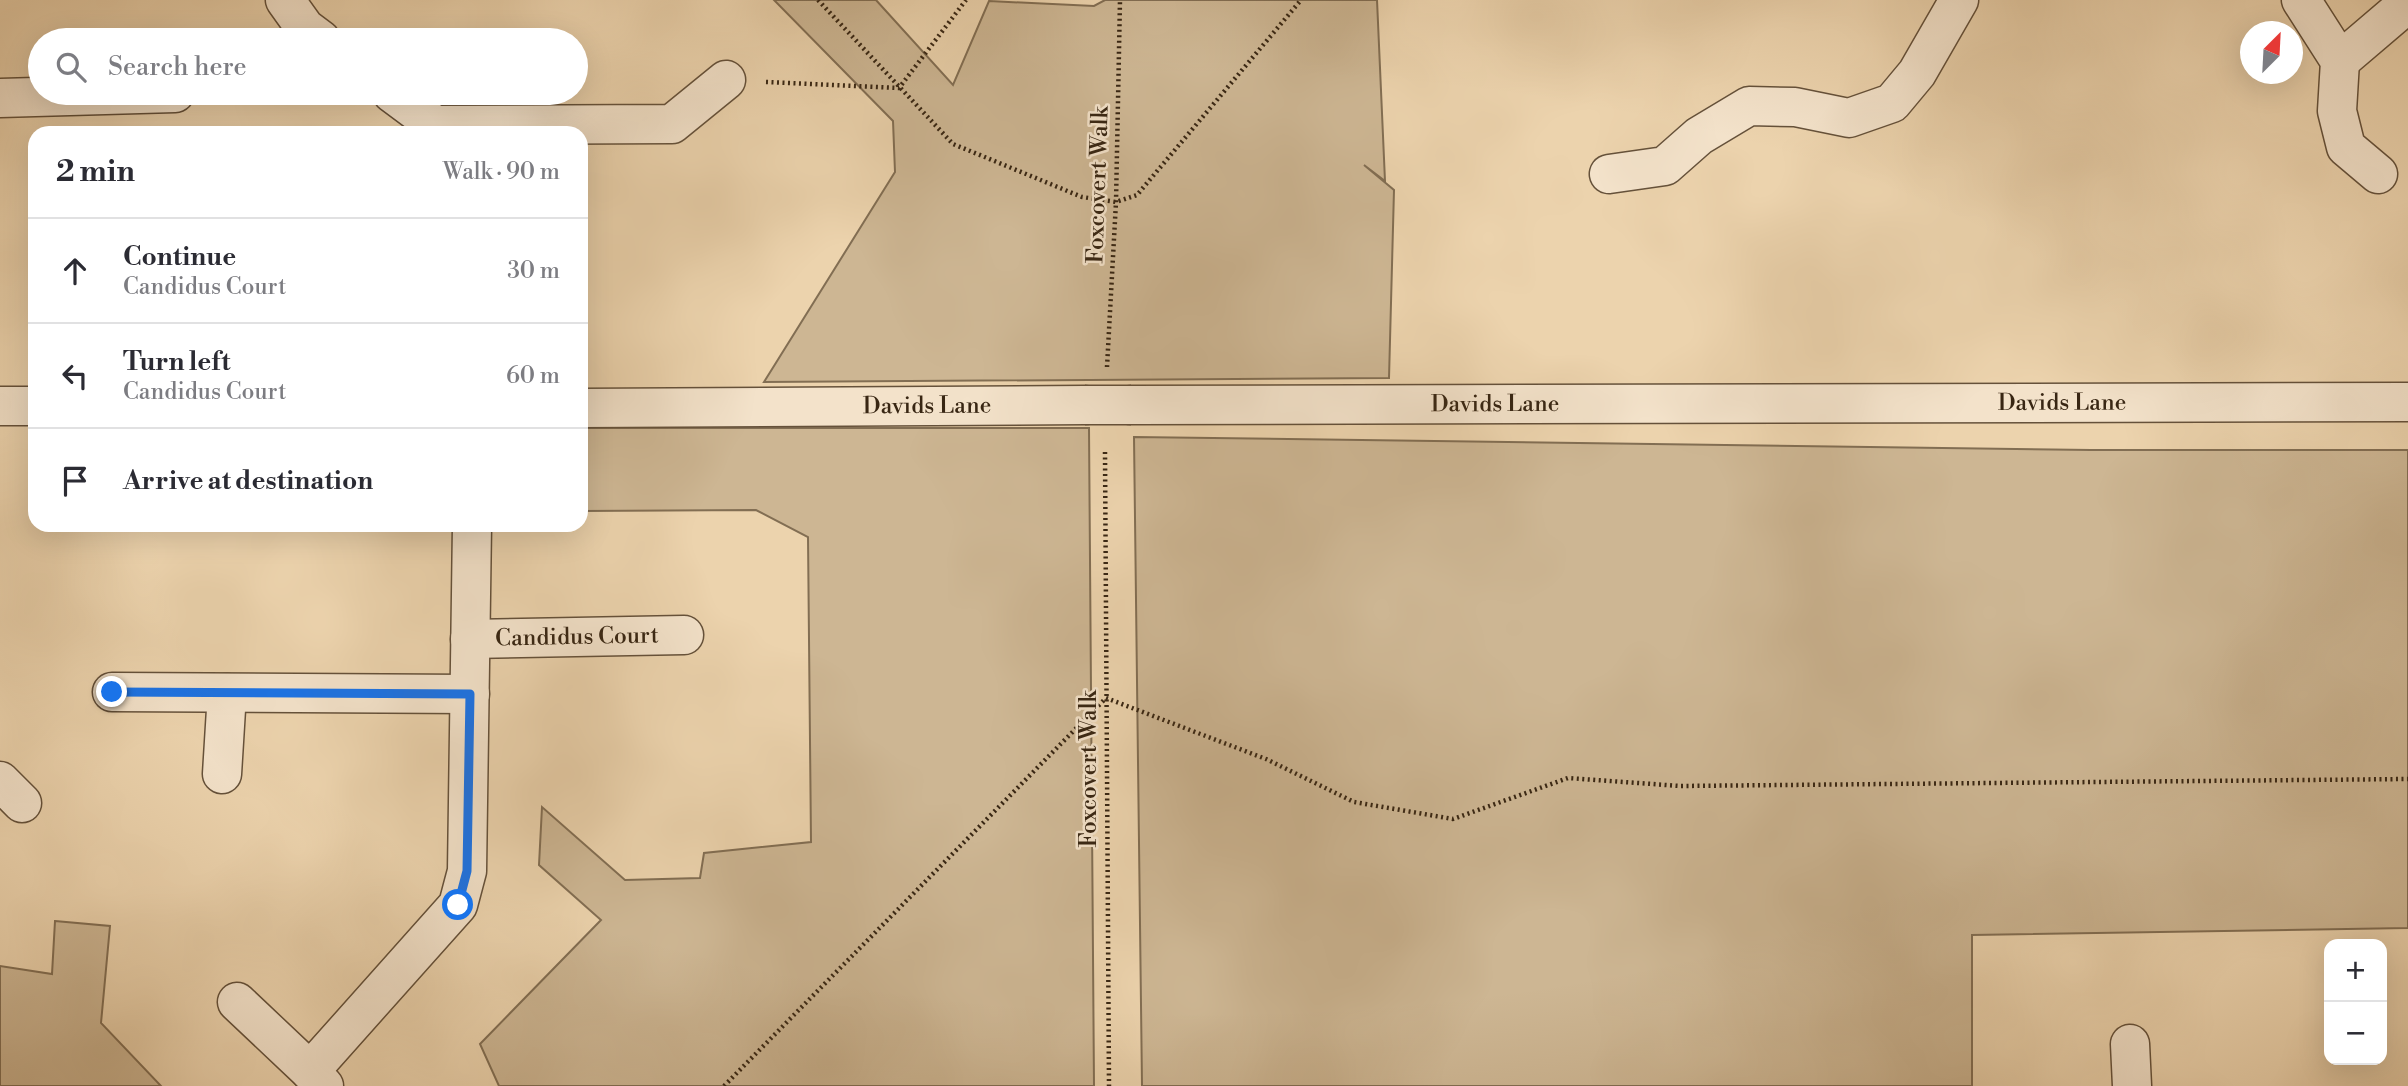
<!DOCTYPE html>
<meta charset="utf-8">
<style>
:root{--surface:#fff;--page:#f7f7f7;--text:#2b2b33;--muted:#7c7c81;--line:#e1e1e2}
body{margin:0;font-family:"Libre Bodoni",serif;background:var(--page);color:var(--text)}
.controls{position:absolute;right:21px;bottom:21px;display:grid;overflow:hidden;border-radius:14px;box-shadow:0 7px 28px #0002}
.controls button{width:63px;height:63px;display:grid;place-items:center;padding:0;border:0;border-bottom:2px solid var(--line);background:var(--surface);color:var(--text);font:35px sans-serif}
.compass{position:absolute;left:2240px;top:21px;width:63px;height:63px;border-radius:50%;background:var(--surface);box-shadow:0 7px 28px #0002;rotate:24deg}
.stop{position:absolute;width:21px;height:21px;margin:-16px;border:5px solid #1a73e8;border-radius:50%;background:#fff}
.stop.end{background:#1a73e8;border-color:#fff;box-shadow:0 2px 7px #0008}
.list{margin:0;padding:0;list-style:none}
h2{display:flex;justify-content:space-between;align-items:center;height:91px;margin:0;padding:0 28px;font-size:30px}
h2 small{font-size:23px;font-weight:400;color:var(--muted)}
.list li{display:grid;grid-template-columns:46px 1fr auto;gap:21px;align-items:center;box-sizing:border-box;height:105px;padding:0 28px;border-top:2px solid var(--line)}
.list b{display:block;font-size:26px;white-space:nowrap}
.list p{margin:0;font-size:23px;white-space:nowrap;color:var(--muted)}
.list em{font-size:23px;font-style:normal;color:var(--muted)}
.icon{flex:none;width:38px;height:38px;fill:none;stroke:currentColor;stroke-width:2;stroke-linecap:round;stroke-linejoin:round}
.map{position:relative;flex:none;width:2408px;height:1086px;overflow:hidden}
.search{position:absolute;background:var(--surface);box-shadow:0 7px 28px #0002;left:28px;top:28px;width:560px;height:77px;display:flex;align-items:center;gap:18px;box-sizing:border-box;padding:0 24px;border-radius:38px;color:var(--muted);font-size:26px}
.panel{position:absolute;background:var(--surface);box-shadow:0 7px 28px #0002;left:28px;top:126px;width:560px;height:406px;border-radius:21px}
.map>svg:first-child{display:block}
.green{fill:#cdb693;stroke:#826e53;stroke-width:2}
.lines{fill:none;stroke-linecap:round;stroke-linejoin:round}
.minor-casing{stroke:#65513a;stroke-width:41}
.tertiary-casing{stroke:#65513a;stroke-width:41}
.path{stroke:#382613;stroke-width:4.5;stroke-dasharray:2 3.5;stroke-linecap:butt}
.minor{stroke:#f3e2ca;stroke-width:38}
.tertiary{stroke:#f3e2ca;stroke-width:38}
.tertiary-bridge-casing{stroke:#65513a;stroke-width:41;stroke-linecap:butt}
.tertiary-bridge{stroke:#f3e2ca;stroke-width:38}
.route{stroke:#1a73e8;stroke-width:9}
.labels{text-anchor:middle;dominant-baseline:central;stroke-width:5;stroke-linejoin:round;paint-order:stroke}
.street-label{font-size:23px;fill:#382613;stroke:#f3e2ca}
</style>
<div class="map">
<svg width="2408" height="1086" viewBox="0 0 2408 1086">
<rect width="100%" height="100%" fill="#ecd3ad"/>
<filter id="stains"><feTurbulence type="fractalNoise" baseFrequency=".00286" numOctaves="4"/><feColorMatrix values="0 0 0 0 .2 0 0 0 0 .09 0 0 0 0 .02 0 0 0 .5 -.17"/></filter>
<radialGradient id="worn" r=".72"><stop offset=".6" stop-color="#630" stop-opacity="0"/><stop offset="1" stop-color="#630" stop-opacity=".3"/></radialGradient>
<path class="green" d="M774,0H876L953,85L989,1L1094,6L1105,0H1377L1385,181L1364,165L1394,190L1389,378L764,382L895,172L893,121Z
M581,428H1089L1094,1086H499L480,1044L601,920L539,865L542,807L625,880L700,878L704,853L811,842L808,537L756,510L581,511Z
M1134,437L2091,450H2408V928L1972,935V1086H1142Z
M55,921L110,926L101,1023L161,1086H0V966L52,974Z"/>
<g class="lines">
<g class="minor-casing">
<g id="minor">
<path d="M285,0L305,28L321,40"/>
<path d="M2301,0L2340,61L2337,111L2346,147L2378,174"/>
<path d="M2340,61L2408,3"/>
<path d="M392,93L435,125L672,124L726,80"/>
<path d="M0,98L175,93"/>
<path d="M1609,174L1665,166L1699,136L1749,106L1795,107L1849,118L1892,103L1917,73L1959,0"/>
<path id="s1" d="M470,639L684,635"/>
<path d="M112,692L470,694"/>
<path d="M222,774L227,693"/>
<path d="M0,781L22,803"/>
<path d="M237,1002L310,1071"/>
<path d="M2130,1044L2132,1086"/>
<path d="M324,1086L310,1071L458,905L467,871L472,525"/>
</g>
</g>
<g class="tertiary-casing">
<g id="tertiary">
<path id="s2" d="M1131,405L2408,402"/>
<path d="M0,406H35"/>
<path id="s3" d="M581,408L1085,405"/>
</g>
</g>
<path class="path" d="M818,0L953,144L1082,197L1116,202L1137,195L1301,0
M766,82L899,88L966,0
M1107,367L1116,202L1120,0
M1105,452L1109,1086
M724,1086L1106,698L1266,759L1354,802L1453,819L1568,778L1680,786L2408,779"/>
<use href="#minor" class="minor"/>
<use href="#tertiary" class="tertiary"/>
<g class="tertiary-bridge-casing">
<path id="tertiary-bridge" d="M1085,405H1131"/>
</g>
<use href="#tertiary-bridge" class="tertiary-bridge"/>
</g>
<g class="lines">
<path class="route" d="M112,692L470,694L467,871L458,905"/>
</g>
<g class="labels">
<g class="street-label">
<text transform="translate(1098 185) rotate(-88)">Foxcovert Walk</text>
<text stroke="none"><textPath href="#s2" startOffset="931">Davids Lane</textPath></text>
<text stroke="none"><textPath href="#s2" startOffset="364">Davids Lane</textPath></text>
<text stroke="none"><textPath href="#s3" startOffset="346">Davids Lane</textPath></text>
<text stroke="none"><textPath href="#s1" startOffset="107">Candidus Court</textPath></text>
<text transform="translate(1089 769) rotate(-90)">Foxcovert Walk</text>
</g>
</g>
<rect width="100%" height="100%" filter="url(#stains)"/>
<rect width="100%" height="100%" fill="url(#worn)"/>
</svg>
<div class="controls">
<button>+</button>
<button>−</button>
</div>
<svg class="compass" viewBox="-18 -18 36 36"><path d="M0-13l5 13h-10z" fill="#e53935"/><path d="M0 13l5-13h-10z" fill="#7c7c81"/></svg>
<div class="stop" style="left:458px;top:905px"></div>
<div class="stop end" style="left:112px;top:692px"></div>
<div class="search"><svg class="icon" aria-label="search" viewBox="0 0 24 24"><circle cx="10" cy="10" r="6"/><path d="M15 15l6 6"/></svg>Search here</div>
<section class="panel">
<h2>2 min<small>Walk · 90 m</small></h2>
<ul class="list">
<li><svg class="icon" aria-label="ahead" viewBox="0 0 24 24"><path d="M12 20V5M6 11l6-6 6 6"/></svg><div><b>Continue</b><p>Candidus Court</p></div><em>30 m</em></li>
<li><svg class="icon" aria-label="left" viewBox="0 0 24 24"><path d="M17 20v-9H6M10 6l-5 5 5 5"/></svg><div><b>Turn left</b><p>Candidus Court</p></div><em>60 m</em></li>
<li><svg class="icon" aria-label="arrive" viewBox="0 0 24 24"><path d="M6 21V4h12l-3 4 3 4H6"/></svg><div><b>Arrive at destination</b></div></li>
</ul>
</section>
</div>
